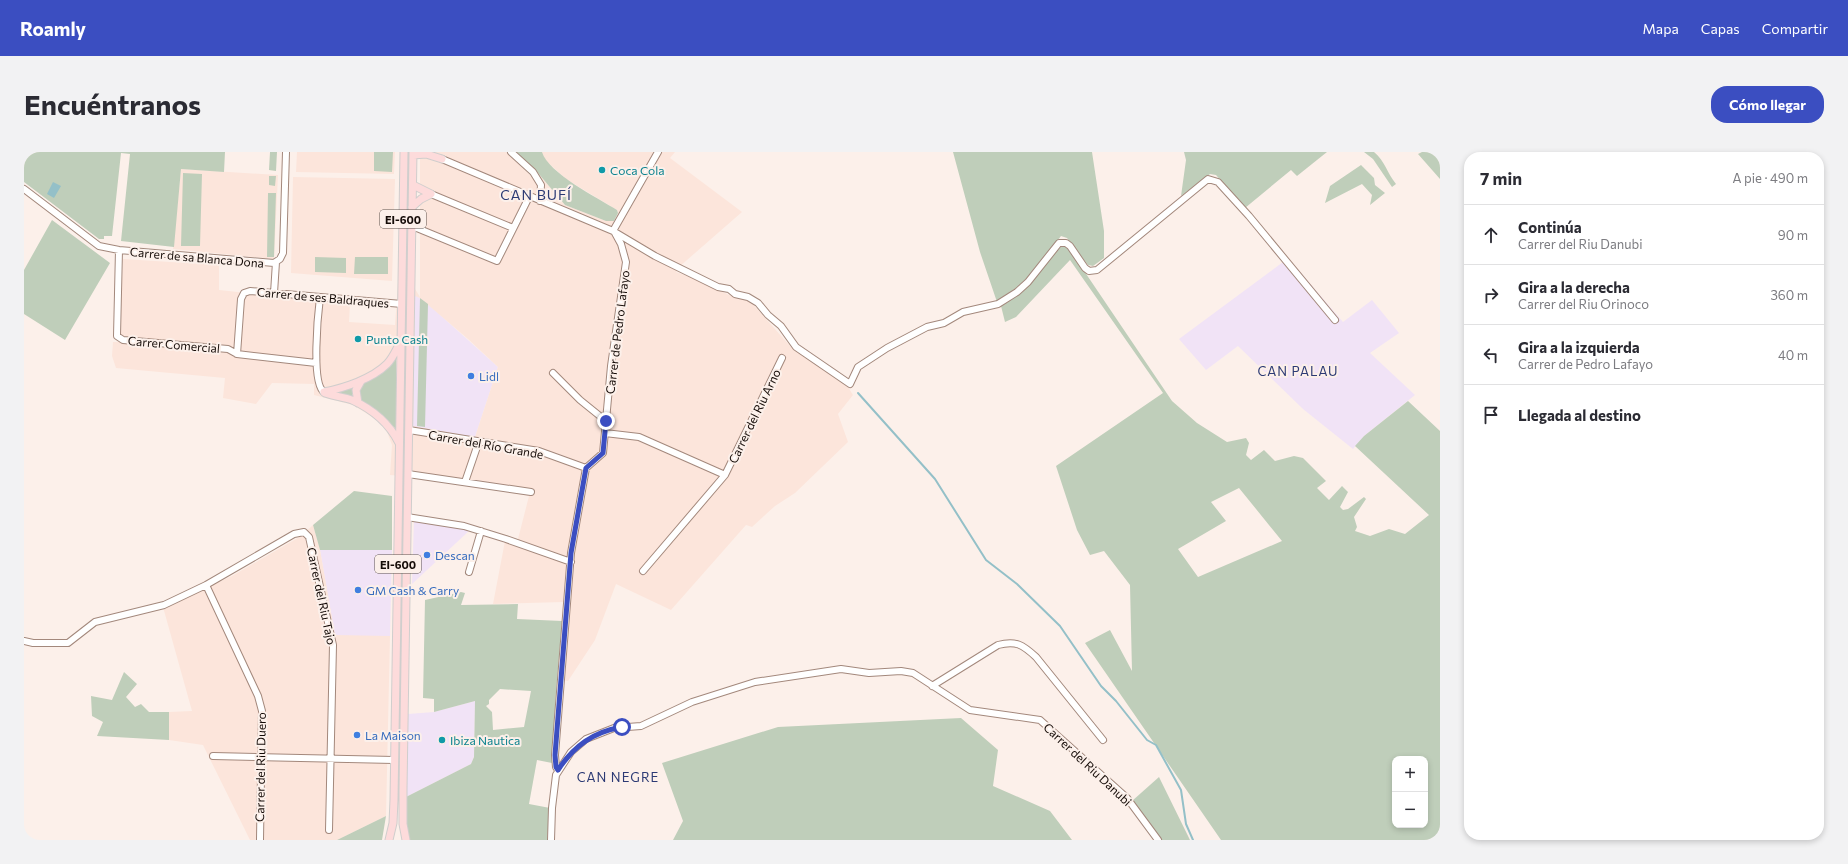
<!DOCTYPE html>
<html lang="es">
<meta charset="utf-8">
<style>
:root{--surface:#fff;--page:#f2f2f3;--text:#2b2b33;--muted:#7c7c81;--line:#e1e1e2;--accent:#3b4ec1}
body{margin:0;font-family:Commissioner,sans-serif;background:var(--page);color:var(--text)}
.controls{position:absolute;right:12px;bottom:12px;display:grid;overflow:hidden;border-radius:8px;box-shadow:0 2px 6px #0003}
.controls button{width:36px;height:36px;display:grid;place-items:center;padding:0;border:0;border-bottom:1px solid var(--line);background:var(--surface);color:var(--text);font:20px sans-serif}
.stop{position:absolute;width:12px;height:12px;margin:-9px;border:3px solid #3b4ec1;border-radius:50%;background:#fff}
.stop.end{background:#3b4ec1;border-color:#fff;box-shadow:0 1px 4px #0008}
.list{margin:0;padding:0;list-style:none}
h2{display:flex;justify-content:space-between;align-items:center;height:52px;margin:0;padding:0 16px;font-size:17px}
h2 small{font-size:13px;font-weight:400;color:var(--muted)}
.list li{display:grid;grid-template-columns:26px 1fr auto;gap:12px;align-items:center;box-sizing:border-box;height:60px;padding:0 16px;border-top:1px solid var(--line)}
.list b{display:block;font-size:15px;white-space:nowrap}
.list p{margin:0;font-size:13px;white-space:nowrap;color:var(--muted)}
.list em{font-size:13px;font-style:normal;color:var(--muted)}
.icon{flex:none;width:22px;height:22px;fill:none;stroke:currentColor;stroke-width:2;stroke-linecap:round;stroke-linejoin:round}
.map{position:relative;flex:none;width:1416px;height:688px;overflow:hidden;border-radius:16px}
header{display:flex;align-items:center;gap:24px;box-sizing:border-box;height:56px;padding:0 20px;background:var(--accent);color:#fff}
header strong{font-size:19px}
nav{display:flex;gap:22px;margin-inline-start:auto;font-size:14px}
.intro{display:flex;align-items:center;justify-content:space-between;box-sizing:border-box;height:96px;padding:0 24px}
h1{margin:0;font-size:28px}
.button{padding:10px 18px;border-radius:16px;background:var(--accent);color:#fff;font-size:14px;font-weight:700}
main{display:flex;gap:24px;padding:0 24px}
aside{flex:1;background:var(--surface);border-radius:16px;box-shadow:0 2px 6px #0003}
.map>svg:first-child{display:block}
.commercial{fill:#f1e3f6}
.built{fill:#fce5db;fill-rule:evenodd}
.green{fill:#bfceba;fill-rule:evenodd}
.water{fill:#94c0c8}
.lines{fill:none;stroke-linecap:round;stroke-linejoin:round}
.stream{stroke:#94c0c8;stroke-width:2}
.minor-casing{stroke:#a3887c;stroke-width:8}
.major-casing{stroke:#d0cecd;stroke-width:9}
.minor{stroke:#fff;stroke-width:6}
.major{stroke:#fddbdb;stroke-width:7}
.route{stroke:#3b4ec1;stroke-width:5}
.culture-dot{fill:#0f9aa8;stroke:#fcf0ea;stroke-width:1.5}
.shop-dot{fill:#3f7fe0;stroke:#fcf0ea;stroke-width:1.5}
.labels{text-anchor:middle;dominant-baseline:central;stroke-width:4;stroke-linejoin:round;paint-order:stroke}
.shield{fill:#fcf0ea;stroke:#5a504b;stroke-width:1}
.shield-label{font-size:11px;font-weight:bold;fill:#140b07}
.culture-label{font-size:12px;fill:#0d838f;stroke:#fcf0ea;text-anchor:start}
.street-label{font-size:12px;fill:#140b07;stroke:#fcf0ea}
.shop-label{font-size:12px;fill:#366cbe;stroke:#fcf0ea;text-anchor:start}
.neighbourhood-label{font-size:13px;letter-spacing:1px;fill:#2c3a74;stroke:#fcf0ea}
.quarter-label{font-size:14px;letter-spacing:1px;fill:#2c3a74;stroke:#fcf0ea}
</style>
<header>
<strong>Roamly</strong>
<nav><a>Mapa</a><a>Capas</a><a>Compartir</a></nav>
</header>
<div class="intro"><h1>Encuéntranos</h1><a class="button">Cómo llegar</a></div>
<main>
<div class="map">
<svg width="1416" height="688" viewBox="0 0 1416 688">
<rect width="100%" height="100%" fill="#fcf0ea"/>
<path class="commercial" d="M1259,110L1270,113L1319,170L1348,148L1375,181L1346,201L1391,243L1340,284L1329,297L1279,257L1214,194L1182,218L1155,187Z
M391,143L404,152L474,215L451,285L389,275Z
M390,368L446,378L388,432Z
M296,398H368L366,484H311Z
M451,549L450,605L447,612L382,645L384,562L410,560Z"/>
<path class="built" d="M273,0H371L370,22L272,20Z
M396,0H482L510,27L514,21L541,53L582,69H589L594,62L593,58L542,27L520,7L518,0H651L646,6L718,60L655,115L652,120L677,129L705,143L727,150L767,195L824,235L829,243L814,262L824,290L771,341L751,354L728,375L722,373L647,458L592,432L571,488L544,529L533,527L540,450L469,452L481,389L494,387L505,344L393,325L366,323L368,293L362,277L353,268L329,253L290,243V232L248,231L232,252L199,246L201,226L92,216L88,204L89,190H95L99,107L195,113V138L326,152L325,170L371,173L374,132H388L396,145ZM391,144L396,146L444,187L474,215L451,285L389,274Z
M157,17L254,23L250,107L149,97Z
M269,25L371,27L368,129L267,121Z
M289,373L296,398L311,483L366,484L362,664L313,688H226L179,593L145,588V560L168,559L139,455L208,424L277,384Z"/>
<path class="green" d="M0,0H201L200,20L157,17L150,95L97,89L106,2L97,1L88,84H80V87H75L0,30Z
M246,0H253L252,19L245,18Z
M350,0H369L368,20L350,19Z
M491,0H518C524,21 574,46 593,58L594,61L590,69H582L541,53L514,21Z
M929,0H1068L1080,79V106L1069,114L1064,113L1043,86L1037,84L1003,128L973,150L956,100Z
M1160,0H1303L1273,24L1267,18L1221,56L1192,23L1186,22L1157,44L1162,8Z
M1340,0H1350C1361,9 1363,21 1372,32L1368,35L1349,7Z
M1398,0H1416V27L1394,2Z
M1337,13L1350,26L1351,33L1361,41L1346,53L1348,43L1338,32L1301,51L1306,34Z
M159,21L178,22L176,94H157Z
M245,24H252L251,34L245,33Z
M244,41H252L250,105H243Z
M28,68L86,111L41,188L0,162V118Z
M1038,94L1043,95L1050,104L1148,249L1173,271L1203,290L1222,286L1225,291L1222,303L1227,308L1240,298L1251,309L1270,304L1279,306L1302,329L1293,336L1305,348L1318,334L1324,340L1316,355L1319,358L1324,357L1340,345L1342,347L1330,365L1333,375L1331,379L1346,384L1365,377L1381,382L1405,363L1331,294L1340,284L1384,249L1416,279V688H1197L1061,491L1086,478L1108,519L1106,433L1080,399L1066,403L1053,378L1032,314L1139,241L1046,108L992,165L981,170L977,154C1004,140 1017,113 1038,94ZM1215,336L1258,389L1174,425L1154,397L1202,369L1187,350ZM1371,607H1401V673H1371Z
M291,105L322,106V121L291,120Z
M331,105H364V122H330Z
M396,146L404,152L401,275L393,274Z
M372,205V277L358,264L343,255L336,246L334,239L338,233L364,216Z
M328,236V245L306,241Z
M330,339L368,344V398H296L289,373Z
M437,440L441,441L437,453L494,452L493,467L538,469L532,540L528,611L513,608L505,652L526,656L523,688H386L383,677L382,645L447,612L450,605L451,549L410,560V547L399,546L401,448ZM476,537L507,539L500,575L469,578L468,560L462,554L465,552V548Z
M100,520L113,532L102,545L111,555L117,552L125,560H145V588L73,584L79,570L68,564L67,544L88,548Z
M937,566L974,598L969,634L1026,659L1048,688H649L659,669L638,611L754,575Z
M1135,625L1166,688H1138L1108,649Z
M362,664L358,688H313Z"/>
<path class="water" d="M29,30L37,34L30,46L23,42Z"/>
<g class="lines">
<path class="stream" d="M834,241L911,327L962,408L993,432L1036,474L1077,534L1092,549L1123,588L1132,593L1157,638L1162,672L1169,688"/>
<g class="minor-casing">
<path id="minor" d="M487,0L509,20L517,33L516,49
M418,7L589,79L631,104L694,135L705,137L711,142L724,145L734,151L744,163L757,174L772,195L826,232L834,215L863,196L903,175L920,171L939,160L974,152L993,140L1004,130L1035,91H1042L1046,94L1061,116L1065,119L1073,118L1184,27L1194,30L1225,64L1311,168
M0,37L75,94L95,98L250,111L256,107L259,101L262,0
M407,42L489,76
M388,74L473,109L505,45
M589,79L634,0
M95,98L93,184L99,188L204,197L213,202L292,211
M250,141L252,110
M296,145C294,161 287,232 300,240
M213,202L217,147L220,141L226,139L378,152
M529,221L556,248L582,269
M385,278L515,299L562,316
M581,281L615,285L701,323L619,419
M384,322L507,340
M701,323L758,206
M441,330L455,289
M383,365L440,374L482,387L547,410
M445,420L457,379
M182,433L234,544L238,559L236,688
M0,489L9,491H44L71,470L140,453L182,433L270,382L280,380L285,385L309,493L305,678
M908,534L974,493C992,488 999,493 1012,505L1079,588
M189,604L370,608
M534,618L532,615L531,603L547,401L562,316L579,301L587,214L602,110L597,92L591,81
M527,688L528,656L532,623L547,600L562,587L590,576L617,574L668,550L731,530L817,517L845,521L877,519L889,521L946,558L1016,568L1103,646L1134,688"/>
</g>
<g class="major-casing">
<path id="major" d="M389,3L402,2L418,7
M389,33L407,42
M388,55L397,47L407,42
M300,240C320,236 348,227 363,212C369,206 372,198 376,191
M301,241C309,244 319,245 328,248C348,257 365,271 375,291
M334,251L332,238L337,229
M365,688L369,671L370,648L380,0
M382,688L379,672V637L389,0"/>
</g>
<use href="#minor" class="minor"/>
<use href="#major" class="major"/>
</g>
<g class="lines">
<path class="route" d="M582,269L579,301L562,316L547,401L531,603L532,615L534,618C550,594 569,580 598,575"/>
</g>
<g class="culture-dot">
<circle cx="578" cy="18" r="4"/>
<circle cx="334" cy="187" r="4"/>
<circle cx="418" cy="588" r="4"/>
</g>
<g class="shop-dot">
<circle cx="447" cy="224" r="4"/>
<circle cx="403" cy="403" r="4"/>
<circle cx="334" cy="438" r="4"/>
<circle cx="333" cy="583" r="4"/>
</g>
<g class="labels">
<g class="shield">
<rect x="356" y="58" width="46" height="18" rx="3"/>
<rect x="351" y="403" width="46" height="18" rx="3"/>
</g>
<g class="shield-label">
<text x="379" y="67">EI-600</text>
<text x="374" y="412">EI-600</text>
</g>
<g class="culture-label">
<text x="586" y="18">Coca Cola</text>
<text x="342" y="187">Punto Cash</text>
<text x="426" y="588">Ibiza Nautica</text>
</g>
<g class="street-label">
<text transform="translate(173 105) rotate(5)">Carrer de sa Blanca Dona</text>
<text transform="translate(299 145) rotate(5)">Carrer de ses Baldraques</text>
<text transform="translate(593 180) rotate(-83)">Carrer de Pedro Lafayo</text>
<text transform="translate(150 192) rotate(5)">Carrer Comercial</text>
<text transform="translate(730 264) rotate(-64)">Carrer del Riu Arno</text>
<text transform="translate(462 292) rotate(10)">Carrer del Río Grande</text>
<text transform="translate(298 444) rotate(78)">Carrer del Riu Tajo</text>
<text transform="translate(1064 612) rotate(43)">Carrer del Riu Danubi</text>
<text transform="translate(236 615) rotate(-89)">Carrer del Riu Duero</text>
</g>
<g class="shop-label">
<text x="455" y="224">Lidl</text>
<text x="411" y="403">Descan</text>
<text x="342" y="438">GM Cash &amp; Carry</text>
<text x="341" y="583">La Maison</text>
</g>
<g class="neighbourhood-label">
<text x="1274" y="219">CAN PALAU</text>
<text x="594" y="625">CAN NEGRE</text>
</g>
<g class="quarter-label">
<text x="512" y="42">CAN BUFÍ</text>
</g>
</g>
</svg>
<div class="controls">
<button>+</button>
<button>−</button>
</div>
<div class="stop" style="left:598px;top:575px"></div>
<div class="stop end" style="left:582px;top:269px"></div>
</div>
<aside>
<h2>7 min<small>A pie · 490 m</small></h2>
<ul class="list">
<li><svg class="icon" aria-label="ahead" viewBox="0 0 24 24"><path d="M12 20V5M6 11l6-6 6 6"/></svg><div><b>Continúa</b><p>Carrer del Riu Danubi</p></div><em>90 m</em></li>
<li><svg class="icon" aria-label="right" viewBox="0 0 24 24"><path d="M7 20v-9h11M14 6l5 5-5 5"/></svg><div><b>Gira a la derecha</b><p>Carrer del Riu Orinoco</p></div><em>360 m</em></li>
<li><svg class="icon" aria-label="left" viewBox="0 0 24 24"><path d="M17 20v-9H6M10 6l-5 5 5 5"/></svg><div><b>Gira a la izquierda</b><p>Carrer de Pedro Lafayo</p></div><em>40 m</em></li>
<li><svg class="icon" aria-label="arrive" viewBox="0 0 24 24"><path d="M6 21V4h12l-3 4 3 4H6"/></svg><div><b>Llegada al destino</b></div></li>
</ul>
</aside>
</main>
